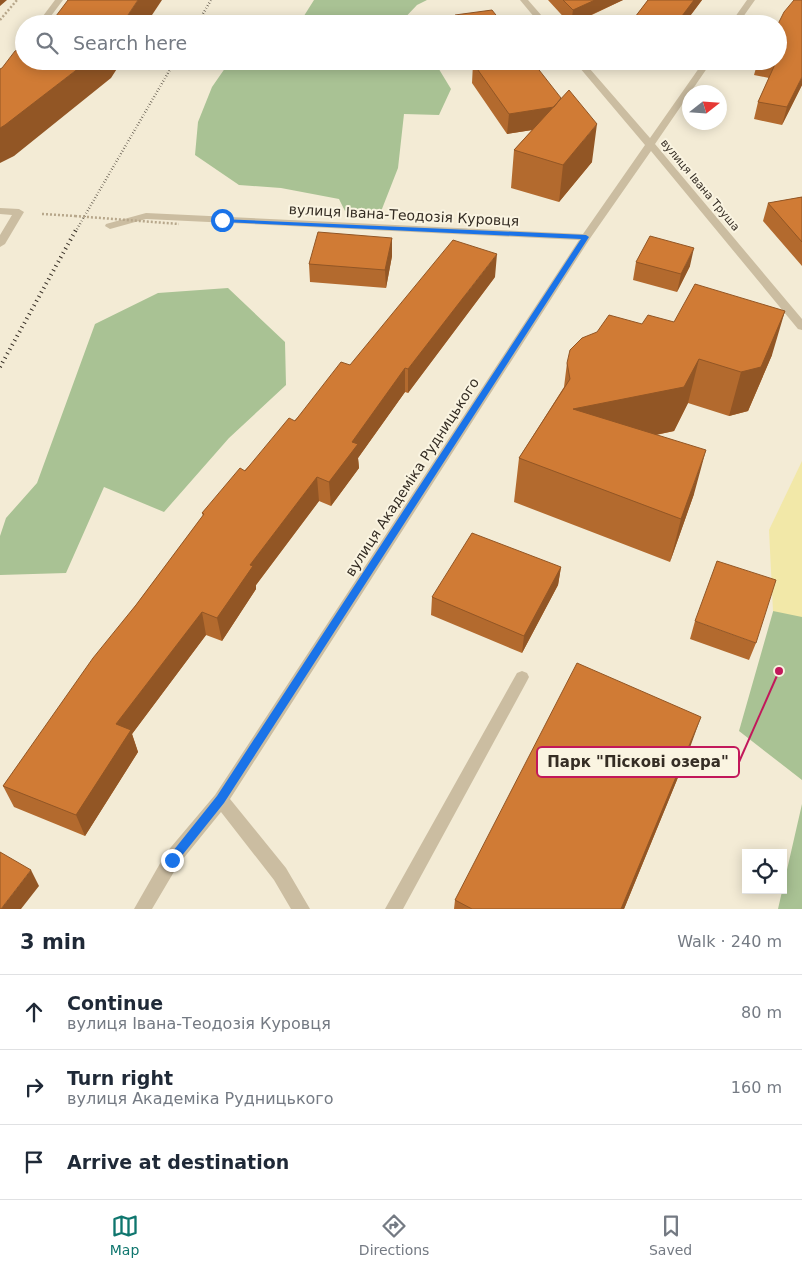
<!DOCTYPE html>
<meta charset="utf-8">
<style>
:root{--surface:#fff;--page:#f2f2f3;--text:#1f2937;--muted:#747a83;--line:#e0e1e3;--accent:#0f766e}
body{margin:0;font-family:"DejaVu Sans",sans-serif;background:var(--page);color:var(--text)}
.controls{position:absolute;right:15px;bottom:15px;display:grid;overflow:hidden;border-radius:0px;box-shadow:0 2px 12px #0003}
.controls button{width:45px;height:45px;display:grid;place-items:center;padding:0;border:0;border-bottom:1px solid var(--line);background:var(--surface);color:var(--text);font:25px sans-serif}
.compass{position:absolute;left:682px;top:85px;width:45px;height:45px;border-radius:50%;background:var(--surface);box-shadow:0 2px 12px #0003;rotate:73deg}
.stop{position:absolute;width:15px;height:15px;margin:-11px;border:4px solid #1a73e8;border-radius:50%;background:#fff}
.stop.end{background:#1a73e8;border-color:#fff;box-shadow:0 1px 5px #0008}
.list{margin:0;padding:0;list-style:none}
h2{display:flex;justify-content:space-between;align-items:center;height:65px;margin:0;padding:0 20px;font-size:21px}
h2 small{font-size:16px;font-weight:400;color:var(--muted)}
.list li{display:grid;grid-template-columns:32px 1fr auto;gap:15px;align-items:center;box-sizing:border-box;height:75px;padding:0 20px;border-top:1px solid var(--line)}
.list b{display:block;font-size:19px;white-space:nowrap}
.list p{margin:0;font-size:16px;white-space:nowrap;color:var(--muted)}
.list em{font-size:16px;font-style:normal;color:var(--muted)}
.icon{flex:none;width:28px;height:28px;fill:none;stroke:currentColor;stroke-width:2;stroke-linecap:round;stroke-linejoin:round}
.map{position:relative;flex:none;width:802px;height:909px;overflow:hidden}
.search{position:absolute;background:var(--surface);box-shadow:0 2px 12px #0003;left:15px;right:15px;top:15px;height:55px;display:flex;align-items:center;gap:12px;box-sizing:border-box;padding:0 18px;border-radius:28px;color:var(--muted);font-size:19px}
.sheet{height:290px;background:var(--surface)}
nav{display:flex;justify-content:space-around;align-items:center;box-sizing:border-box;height:70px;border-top:1px solid var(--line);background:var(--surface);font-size:14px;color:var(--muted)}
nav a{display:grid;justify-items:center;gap:2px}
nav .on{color:var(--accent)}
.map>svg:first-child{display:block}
.green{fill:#a9c294}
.sand{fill:#f2e8a8}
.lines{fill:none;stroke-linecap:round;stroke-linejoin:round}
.path{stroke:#b7a78b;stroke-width:2.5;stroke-dasharray:2 2;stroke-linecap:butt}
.minor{fill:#cbbda1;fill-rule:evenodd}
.rail-far1{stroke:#352d24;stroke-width:2.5;stroke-dasharray:0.5 2.5;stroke-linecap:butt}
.rail{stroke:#352d24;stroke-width:4;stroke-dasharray:1 4;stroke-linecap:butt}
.path-bridge{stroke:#b7a78b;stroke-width:2.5;stroke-dasharray:2 2;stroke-linecap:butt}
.wall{fill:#b36a2e}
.shaded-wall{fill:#925625}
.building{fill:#d07b35;stroke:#925625}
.route{fill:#1a73e8}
.labels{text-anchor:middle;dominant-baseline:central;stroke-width:4;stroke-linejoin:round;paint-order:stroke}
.far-street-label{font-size:11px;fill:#352d24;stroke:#faf4e1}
.street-label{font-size:14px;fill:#352d24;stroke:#faf4e1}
.leader{fill:none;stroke:#c2185b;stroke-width:2}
.callout-dot{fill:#c2185b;stroke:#faf4e1;stroke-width:2}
.callout{fill:#faf4e1;stroke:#c2185b;stroke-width:2}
.callout-label{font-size:15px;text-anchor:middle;font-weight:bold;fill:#352d24}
</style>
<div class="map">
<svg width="802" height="909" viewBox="0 0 802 909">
<rect width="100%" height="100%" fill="#f3ebd5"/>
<path class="green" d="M314,0H427L417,5L399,24H358L347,15L302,19Z
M230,61H434L451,89L439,115L404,114L398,168L380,214L345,211L339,199L281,188L239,185L195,155L198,122L212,87Z
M228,288L285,342L286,385L229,438L164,512L104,487L66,573L0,575V536L6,518L37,483L95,324L158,293Z
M802,510V780L739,731Z
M802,804V909H778Z"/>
<path class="sand" d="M802,461V617L773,611L769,530Z"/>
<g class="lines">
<path class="path" d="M0,20L17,0
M42,214L75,216"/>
<path class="minor" d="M55,0H63L45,24H37Z
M520,0H528L549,24H540Z
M747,0H755L738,24H730Z
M574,61H583L650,138L704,61H712L655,144L802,319V330L798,329L651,151L591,237L230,799L286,868L310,909H291L274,880L221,812L178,865L152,909H134L166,853L215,795L579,240L146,219L110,229L105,226L106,224L146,213L583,234L645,145Z
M0,208L19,209L24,212L5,244L0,247V235L12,215L0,214Z
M522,671L527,673L529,677L527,681L403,909H385L517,673Z"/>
<path class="rail-far1" d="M197,24L211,0
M77,229L175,61"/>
<path class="rail" d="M0,367L77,228"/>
<path class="path-bridge" d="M75,216L179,224"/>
</g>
<path class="wall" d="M548,0H623L573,24H570Z
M648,0H702L684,24H631L632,21Z
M455,15L503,24H454Z
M475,61H532L592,162L559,202L511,188L514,150L532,130L507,134L472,83L473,63L476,62Z
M758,61H778L802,85L782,125L754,119L758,102L769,78L754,75Z
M802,197V266L763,221L768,203Z
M392,238V256L386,288L310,282L309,264Z
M636,262L690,266L677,292L633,280Z
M495,277L408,393L405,392L358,458L359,468L331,506L319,501L256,585V589L222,641L206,635L132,734L138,752L85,836L14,807L3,786L136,605L203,516L202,513L350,365Z
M642,324L772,355L748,411L729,416L688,403L674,431L656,435L694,494L670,562L514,502L519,458L564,387L567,363Z
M561,567L558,585L522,653L431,615L432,597Z
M695,621L756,643L749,660L690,639Z
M688,753L624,909H454L455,900Z"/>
<path class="shaded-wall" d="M0,0H7L0,6Z
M138,0H162L146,24H122Z
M595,0H623L571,24L573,10Z
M694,0H702L684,24H676Z
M88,61H122L111,78L14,156L0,163V128Z
M802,77V85L782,125L787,107Z
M566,105L564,125L507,134L509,114Z
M597,124L592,162L559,202L563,165Z
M392,238V256L386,288L385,270Z
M694,248L690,266L677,292L681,274Z
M497,254L495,277L408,393V369Z
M785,311L772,355L748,411L729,416L741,372Z
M699,359L688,403L674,431L567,453L573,409Z
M405,368V392L358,458L359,468L331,506L329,482L352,442Z
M706,450L694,494L670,562L681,519Z
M317,477L319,501L256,585V589L222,641L217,618L250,565Z
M561,567L558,585L522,653L524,636Z
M202,612L206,635L132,734L138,752L85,836L76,815L116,724Z
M701,717L688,753L624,909H621Z
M31,870L39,886L21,909H1Z"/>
<path class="building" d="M68,0H138L122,24H50Z
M563,0H595L573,10Z
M648,0H694L676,24H644L632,21Z
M794,0H802V77L787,107L758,102L776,62L771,61H778V24L784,12Z
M492,10L503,24H462L455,15Z
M22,48H24V61H88L5,125L0,128V69L2,68L15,51Z
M484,61H532L561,98L554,107L509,114L473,63Z
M569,90L597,124L563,165L514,150Z
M802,197V242L768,203Z
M318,232L392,238L385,270L309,264Z
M650,236L694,248L681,274L636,262Z
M453,240L497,254L408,369L405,368L352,442L358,444L329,482L317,477L250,565L253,566L217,618L202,612L116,724L131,730L76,815L3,786L93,658L136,605L204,514L202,513L240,468L245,471L289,418L295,421L341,362L350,365Z
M695,284L785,311L761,367L741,372L699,359L684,387L573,409L706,450L681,519L519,458L570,379L567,363L570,350L582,338L597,332L609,315L642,324L648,315L674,322Z
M472,533L561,567L524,636L432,597Z
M717,561L776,580L756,643L695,621Z
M577,663L701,717L621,909H472L455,900Z
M0,852L31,870L1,909H0Z"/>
<path class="route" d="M220,219L586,235L589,237L224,803L176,863L172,865L169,863L167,860L169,856L217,796L581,239L222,222L219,220Z"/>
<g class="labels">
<g class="far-street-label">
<text transform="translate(700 185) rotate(50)">вулиця Івана Труша</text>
</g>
<g class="street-label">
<text transform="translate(404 215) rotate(3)">вулиця Івана-Теодозія Куровця</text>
<text transform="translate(412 477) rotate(-57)">вулиця Академіка Рудницького</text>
</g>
</g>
<path class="leader" d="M779 671L739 762"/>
<circle class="callout-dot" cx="779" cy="671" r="5"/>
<rect class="callout" x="537" y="747" width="202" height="30" rx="5"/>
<g class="callout-label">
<text x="638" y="767">Парк "Піскові озера"</text>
</g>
</svg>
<div class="controls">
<button><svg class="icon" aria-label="locate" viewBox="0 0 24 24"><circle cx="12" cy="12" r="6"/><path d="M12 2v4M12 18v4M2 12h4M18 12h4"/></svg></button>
</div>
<svg class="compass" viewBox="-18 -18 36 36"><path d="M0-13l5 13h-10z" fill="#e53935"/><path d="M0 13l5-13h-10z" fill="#747a83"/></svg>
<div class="stop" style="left:222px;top:220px"></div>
<div class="stop end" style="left:172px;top:860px"></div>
<div class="search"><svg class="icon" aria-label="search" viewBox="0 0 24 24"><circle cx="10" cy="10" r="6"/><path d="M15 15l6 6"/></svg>Search here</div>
</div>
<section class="sheet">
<h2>3 min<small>Walk · 240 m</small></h2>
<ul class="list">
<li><svg class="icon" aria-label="ahead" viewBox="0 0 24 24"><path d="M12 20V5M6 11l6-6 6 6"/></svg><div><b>Continue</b><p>вулиця Івана-Теодозія Куровця</p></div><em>80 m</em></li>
<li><svg class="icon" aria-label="right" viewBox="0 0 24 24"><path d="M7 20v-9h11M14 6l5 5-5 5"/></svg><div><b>Turn right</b><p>вулиця Академіка Рудницького</p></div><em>160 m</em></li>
<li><svg class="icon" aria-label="arrive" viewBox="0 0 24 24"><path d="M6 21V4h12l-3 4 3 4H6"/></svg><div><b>Arrive at destination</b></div></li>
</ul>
</section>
<nav>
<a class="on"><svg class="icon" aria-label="map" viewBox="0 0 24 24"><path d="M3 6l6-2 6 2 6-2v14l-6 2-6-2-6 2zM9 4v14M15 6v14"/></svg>Map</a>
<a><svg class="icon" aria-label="directions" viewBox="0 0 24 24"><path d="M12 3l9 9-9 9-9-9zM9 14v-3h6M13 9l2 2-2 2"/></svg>Directions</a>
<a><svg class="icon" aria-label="saved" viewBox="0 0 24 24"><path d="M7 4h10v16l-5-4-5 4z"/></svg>Saved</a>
</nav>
